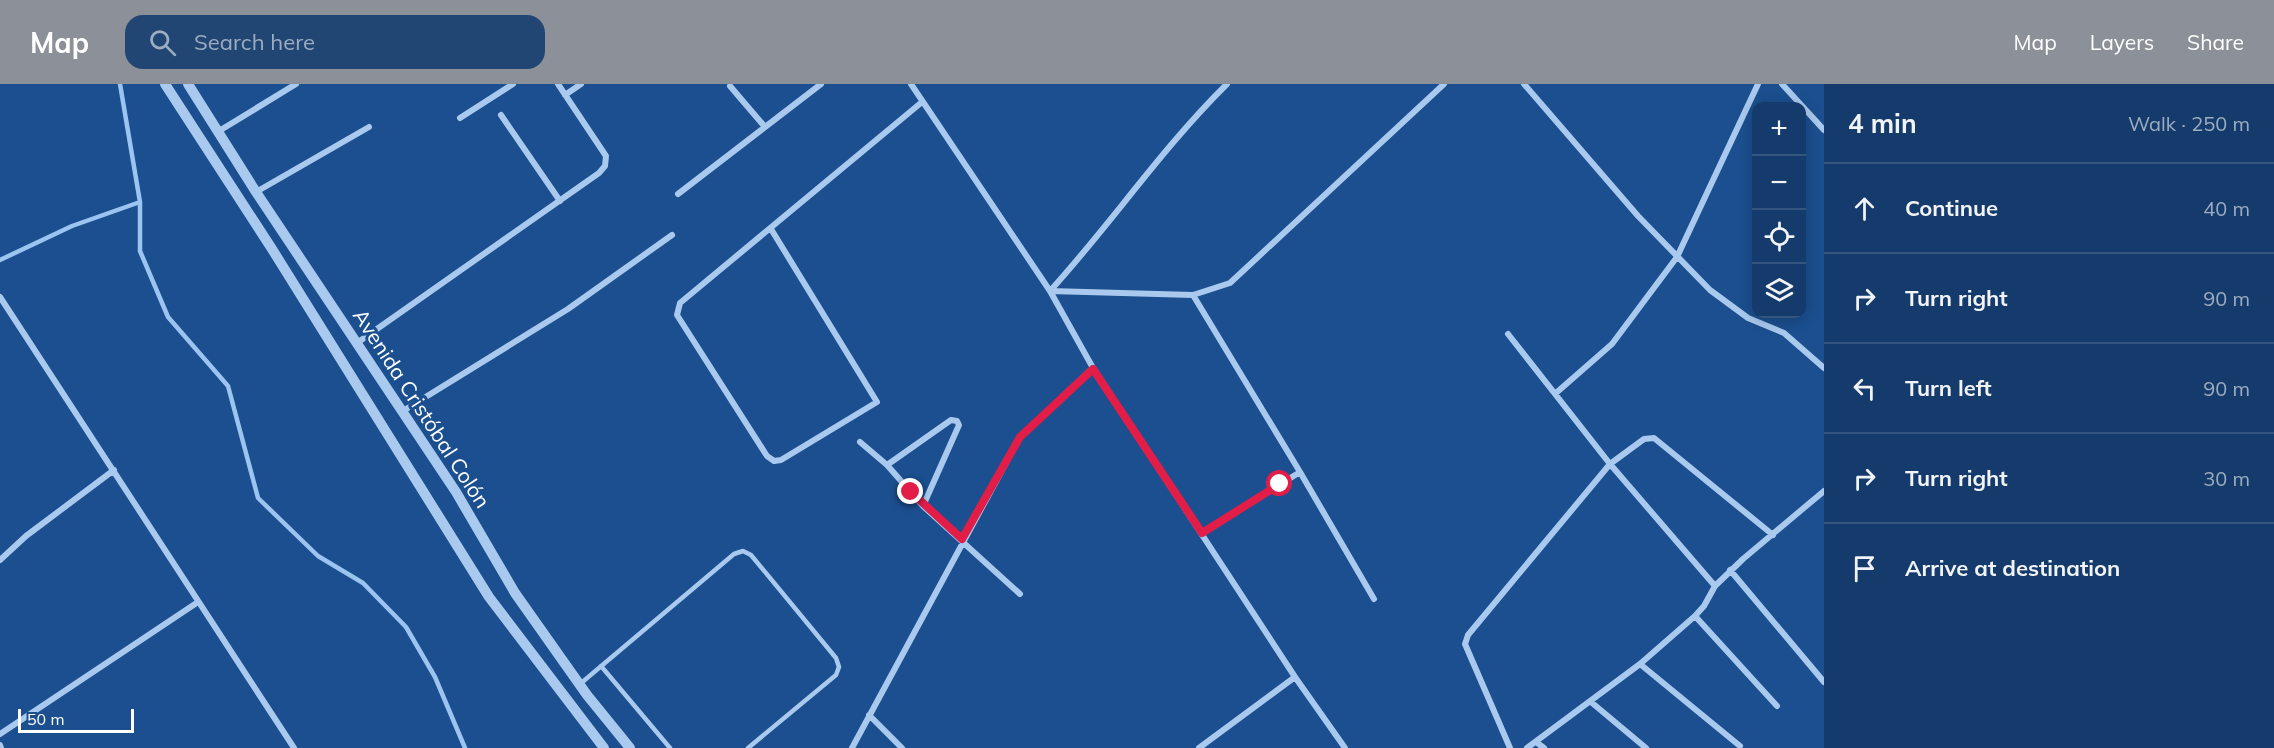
<!DOCTYPE html>
<meta charset="utf-8">
<style>
:root{--surface:#143b6b;--page:#214673;--text:#f1f3f6;--muted:#9dadc1;--line:#33557e;--accent:#8c9099}
body{margin:0;font-family:Mulish,sans-serif;background:var(--page);color:var(--text)}
.controls{position:absolute;right:18px;top:18px;display:grid;overflow:hidden;border-radius:12px;box-shadow:0 3px 15px #0003}
.controls button{width:54px;height:54px;display:grid;place-items:center;padding:0;border:0;border-bottom:2px solid var(--line);background:var(--surface);color:var(--text);font:30px sans-serif}
.scale{position:absolute;left:18px;bottom:15px;width:116px;box-sizing:border-box;padding-left:6px;border:3px solid #fff;border-top:0;font-size:16px;line-height:21px;white-space:nowrap;color:#fff;-webkit-text-stroke:4px #1b4f8f;paint-order:stroke}
.stop{position:absolute;width:18px;height:18px;margin:-14px;border:4px solid #e11d48;border-radius:50%;background:#fff}
.stop.end{background:#e11d48;border-color:#fff;box-shadow:0 2px 6px #0008}
.list{margin:0;padding:0;list-style:none}
h2{display:flex;justify-content:space-between;align-items:center;height:78px;margin:0;padding:0 24px;font-size:26px}
h2 small{font-size:20px;font-weight:400;color:var(--muted)}
.list li{display:grid;grid-template-columns:39px 1fr auto;gap:18px;align-items:center;box-sizing:border-box;height:90px;padding:0 24px;border-top:2px solid var(--line)}
.list b{display:block;font-size:22px;white-space:nowrap}
.list em{font-size:20px;font-style:normal;color:var(--muted)}
.icon{flex:none;width:33px;height:33px;fill:none;stroke:currentColor;stroke-width:2;stroke-linecap:round;stroke-linejoin:round}
.map{position:relative;flex:none;width:1824px;height:664px;overflow:hidden}
header{display:flex;align-items:center;gap:36px;box-sizing:border-box;height:84px;padding:0 30px;background:var(--accent);color:#fff}
header strong{font-size:28px}
nav{display:flex;gap:33px;margin-inline-start:auto;font-size:21px}
.search{width:420px;height:54px;background:var(--page);display:flex;align-items:center;gap:15px;box-sizing:border-box;padding:0 21px;border-radius:18px;color:var(--muted);font-size:22px}
main{display:flex}
aside{flex:1;background:var(--surface)}
.map>svg:first-child{display:block}
.lines{fill:none;stroke-linecap:round;stroke-linejoin:round}
.stream{stroke:#9cc4f0;stroke-width:4.5}
.service{stroke:#a9c9ee;stroke-width:4.5}
.minor{stroke:#a9c9ee;stroke-width:6}
.tertiary{stroke:#a9c9ee;stroke-width:10}
.route{stroke:#e11d48;stroke-width:8}
.labels{text-anchor:middle;dominant-baseline:central;stroke-width:6;stroke-linejoin:round;paint-order:stroke}
.street-label{font-size:21px;fill:#fff;stroke:#1b4f8f}
</style>
<header>
<strong>Map</strong>
<div class="search"><svg class="icon" aria-label="search" viewBox="0 0 24 24"><circle cx="10" cy="10" r="6"/><path d="M15 15l6 6"/></svg>Search here</div>
<nav><a>Map</a><a>Layers</a><a>Share</a></nav>
</header>
<main>
<div class="map">
<svg width="1824" height="664" viewBox="0 0 1824 664">
<rect width="100%" height="100%" fill="#1b4f8f"/>
<g class="lines">
<path class="stream" d="M120,0L140,118V167L168,233L228,302L258,414L318,472L363,499L406,543L435,593L465,664
M0,176L72,142L140,118"/>
<path class="service" d="M601,582L670,664
M580,600L734,470L743,467L751,471L836,574L839,583L836,591L748,664"/>
<path class="minor" d="M911,0L1050,207L1093,284L1295,593L1345,664
M1524,0L1638,132L1710,206L1748,234L1784,249L1824,284
M1782,0L1824,46
M730,2L765,43
M565,11L581,0
M501,31L560,117
M460,34L513,0
M219,47L296,0
M256,108L369,43
M678,110L821,0
M771,145L877,318L781,376L774,377L767,372L677,231L680,219L922,18
M1050,207L1193,211L1230,199L1444,0
M1050,207C1111,140 1162,64 1227,0
M1193,211L1300,388L1202,449
M0,213L294,664
M1508,250L1610,380L1715,502L1743,475L1824,407
M357,259L599,89L605,82L606,72L558,0
M1556,309L1612,260L1677,173L1758,0
M403,327L568,225L672,151
M860,358L887,381L923,422L1020,510
M887,381L951,336L957,337L959,341L923,422
M1300,388L1374,515
M0,476L26,452L114,386
M1730,486L1824,598
M1695,532L1777,622
M1640,580L1740,662
M1591,618L1646,664
M869,631L902,664
M0,650L198,518
M1536,658L1544,664
M0,661L1,664
M852,664L1020,353L1093,284
M1199,664L1295,593
M1510,664L1465,560L1468,551L1610,380L1644,355L1654,354L1773,451
M1527,664L1640,580L1695,532L1704,522L1715,502"/>
<path class="tertiary" d="M165,0L272,165L489,513L604,664
M188,0L256,108L456,408L515,509L587,611L630,664"/>
</g>
<g class="lines">
<path class="route" d="M911,408L962,455L1020,353L1093,285L1202,449L1280,400"/>
</g>
<g class="labels">
<g class="street-label">
<text transform="translate(422 324) rotate(57)">Avenida Cristóbal Colón</text>
</g>
</g>
</svg>
<div class="controls">
<button>+</button>
<button>−</button>
<button><svg class="icon" aria-label="locate" viewBox="0 0 24 24"><circle cx="12" cy="12" r="6"/><path d="M12 2v4M12 18v4M2 12h4M18 12h4"/></svg></button>
<button><svg class="icon" aria-label="layers" viewBox="0 0 24 24"><path d="M12 4l9 5-9 5-9-5zM3 14l9 5 9-5"/></svg></button>
</div>
<div class="scale">50 m</div>
<div class="stop" style="left:1280px;top:400px"></div>
<div class="stop end" style="left:911px;top:408px"></div>
</div>
<aside>
<h2>4 min<small>Walk · 250 m</small></h2>
<ul class="list">
<li><svg class="icon" aria-label="ahead" viewBox="0 0 24 24"><path d="M12 20V5M6 11l6-6 6 6"/></svg><div><b>Continue</b></div><em>40 m</em></li>
<li><svg class="icon" aria-label="right" viewBox="0 0 24 24"><path d="M7 20v-9h11M14 6l5 5-5 5"/></svg><div><b>Turn right</b></div><em>90 m</em></li>
<li><svg class="icon" aria-label="left" viewBox="0 0 24 24"><path d="M17 20v-9H6M10 6l-5 5 5 5"/></svg><div><b>Turn left</b></div><em>90 m</em></li>
<li><svg class="icon" aria-label="right" viewBox="0 0 24 24"><path d="M7 20v-9h11M14 6l5 5-5 5"/></svg><div><b>Turn right</b></div><em>30 m</em></li>
<li><svg class="icon" aria-label="arrive" viewBox="0 0 24 24"><path d="M6 21V4h12l-3 4 3 4H6"/></svg><div><b>Arrive at destination</b></div></li>
</ul>
</aside>
</main>
